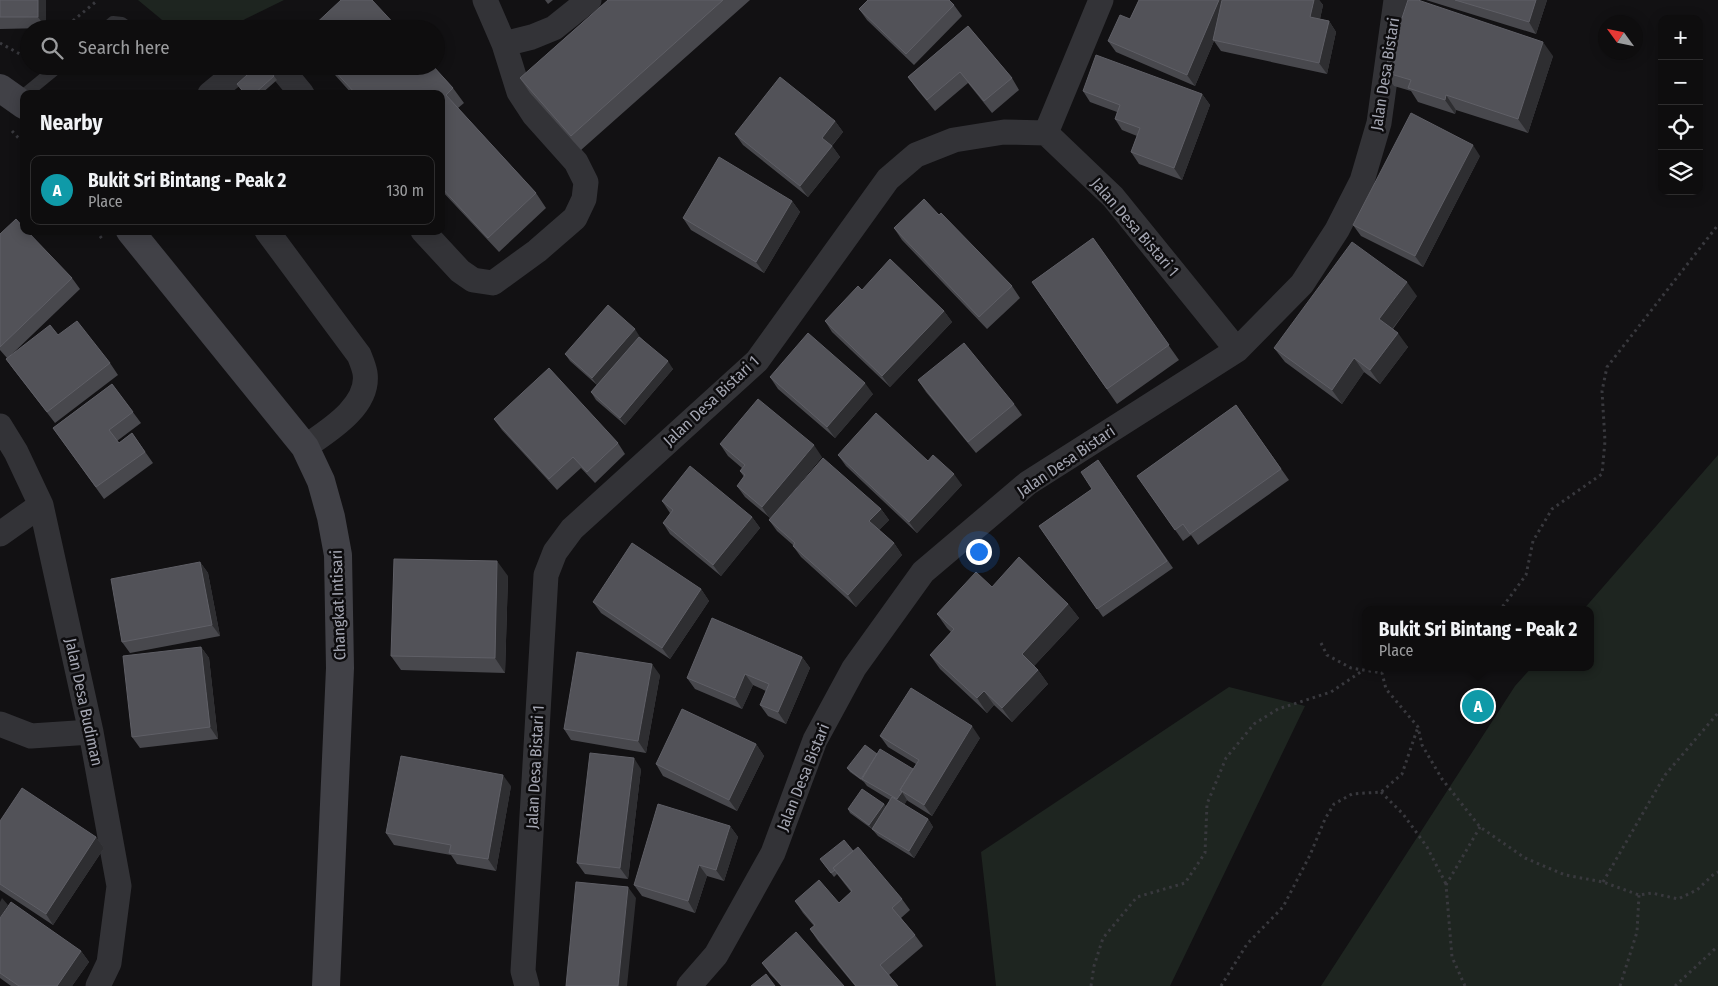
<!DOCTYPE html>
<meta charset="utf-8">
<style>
:root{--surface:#0e0d0e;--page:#1c1b1c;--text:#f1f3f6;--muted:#9b9c9e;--line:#2e2d2e;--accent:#1a73e8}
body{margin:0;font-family:"Fira Sans Condensed",sans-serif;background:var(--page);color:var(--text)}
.controls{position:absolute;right:15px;top:15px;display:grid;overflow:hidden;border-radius:10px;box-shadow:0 2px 12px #0003}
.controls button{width:45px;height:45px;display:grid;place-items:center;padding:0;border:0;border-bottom:1px solid var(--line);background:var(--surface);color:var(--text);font:25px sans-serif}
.compass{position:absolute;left:1598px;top:15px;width:45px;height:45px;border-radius:50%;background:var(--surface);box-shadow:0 2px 12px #0003;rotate:303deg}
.you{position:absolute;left:978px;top:551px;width:18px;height:18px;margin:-12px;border:4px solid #fff;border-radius:50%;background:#1a73e8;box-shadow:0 0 0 8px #1a73e833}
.badge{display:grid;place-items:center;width:32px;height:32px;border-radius:50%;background:var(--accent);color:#fff;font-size:16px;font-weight:700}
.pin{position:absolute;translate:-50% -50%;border:2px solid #fff;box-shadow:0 1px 5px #0006}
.popup{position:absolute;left:1362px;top:606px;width:232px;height:65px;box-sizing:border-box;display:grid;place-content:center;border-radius:10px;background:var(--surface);filter:drop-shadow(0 1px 4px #0005);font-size:16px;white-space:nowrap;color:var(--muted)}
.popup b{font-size:19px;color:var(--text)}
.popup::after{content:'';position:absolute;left:50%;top:100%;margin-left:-10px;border:10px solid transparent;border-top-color:var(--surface)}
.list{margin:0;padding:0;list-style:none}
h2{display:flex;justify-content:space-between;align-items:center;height:65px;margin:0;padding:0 20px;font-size:21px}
h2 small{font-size:16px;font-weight:400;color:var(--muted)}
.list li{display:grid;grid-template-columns:32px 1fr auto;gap:15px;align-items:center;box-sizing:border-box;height:70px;margin:0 10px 10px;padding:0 10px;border:1px solid var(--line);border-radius:10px}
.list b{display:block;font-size:19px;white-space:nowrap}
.list p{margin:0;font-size:16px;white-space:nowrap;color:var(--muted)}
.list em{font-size:16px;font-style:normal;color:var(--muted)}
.icon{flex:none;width:28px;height:28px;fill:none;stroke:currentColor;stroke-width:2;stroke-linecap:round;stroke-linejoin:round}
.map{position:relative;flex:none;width:1718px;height:986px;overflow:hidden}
.search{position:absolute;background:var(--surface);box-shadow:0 2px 12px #0003;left:20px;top:20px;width:425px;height:55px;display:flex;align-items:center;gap:12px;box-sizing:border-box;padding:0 18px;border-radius:28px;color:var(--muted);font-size:19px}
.panel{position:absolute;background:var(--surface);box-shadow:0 2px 12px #0003;left:20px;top:90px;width:425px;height:145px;border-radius:10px}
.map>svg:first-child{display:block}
.green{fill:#1e2520}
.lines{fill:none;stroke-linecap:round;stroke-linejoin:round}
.path{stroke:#39393e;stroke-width:3;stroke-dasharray:2.5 4;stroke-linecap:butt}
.lane{stroke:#333337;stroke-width:12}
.street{stroke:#333337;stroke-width:25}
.secondary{stroke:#414147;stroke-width:28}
.wall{fill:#48484d}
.shaded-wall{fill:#2e2e31}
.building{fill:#525258;stroke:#5f5f66}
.labels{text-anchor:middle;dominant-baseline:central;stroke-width:5;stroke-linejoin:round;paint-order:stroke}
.street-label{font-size:16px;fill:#a4a6b2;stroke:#0d0c0e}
</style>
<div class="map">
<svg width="1718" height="986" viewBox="0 0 1718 986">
<rect width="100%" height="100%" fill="#121113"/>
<path class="green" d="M138,0H284L225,29H173Z
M1718,455V986H1321L1515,686L1532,667H1590V610H1583Z
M1229,687L1305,706L1170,986H996L981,852Z"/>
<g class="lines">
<path class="path" d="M63,29L98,0
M0,43L27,58L29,57
M12,131L24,144
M96,231L103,240
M1497,610L1504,605L1526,575L1533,541L1552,509L1602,474L1605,441L1602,391L1607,367L1718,225
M1321,643L1327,655L1351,668L1382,673
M1386,667L1382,673L1386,689L1418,727L1422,745L1442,779L1480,827L1525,858L1565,875L1603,882L1639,895L1652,893L1678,899L1697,890L1715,873L1718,872
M1381,792L1403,814L1427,847L1446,884
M1603,882L1665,775L1718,713
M1091,986L1094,966L1103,938L1137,897L1185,883L1205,853L1207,804L1226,758L1254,724L1278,709L1331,692L1362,671
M1221,986L1247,944L1283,907L1310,855L1325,819L1334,804L1352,794L1381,792L1402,774L1418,727
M1465,986L1452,957L1446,885L1480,827
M1620,986L1637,932L1639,895
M1675,986L1718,946"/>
<path class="lane" d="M105,29L113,22L122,23L130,29
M25,94L59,66"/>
<path class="street" d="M504,44L532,37L554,28L589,0
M279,66L302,94
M210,94L244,66
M1046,133L1101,0
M267,231L359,355C361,360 364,367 365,373C370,406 328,431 305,447
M423,231L460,271L473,280L493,283L537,251L575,218L584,199L586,182L576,162L534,115L519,92L504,44L485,0
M0,426L16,452L41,505L91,732L119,886L109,963L98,986
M0,534L41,505
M0,724L31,736L91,732
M527,986L523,971L546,575L555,552L572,529L757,361L888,179L916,155L954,140L1004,132L1046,133L1113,197L1237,350
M689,986L716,955L773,853L815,740L854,668L923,572L1028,483L1237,350L1302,284L1337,230L1362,181L1379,123L1396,0"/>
<path class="secondary" d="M0,88L24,105
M130,231L305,447L321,481L331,517L338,555L340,668L326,986"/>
</g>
<path class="wall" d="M0,0H46V28L0,29Z
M545,0H553L548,4Z
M608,0H750L581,150L530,93L520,78Z
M1139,0H1221L1222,2V0H1319L1323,5L1320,19L1329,21L1336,32L1327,74L1221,51L1214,41L1195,86L1116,52L1108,41L1130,19Z
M1426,0H1547L1536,34Z
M954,5L962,16L914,65L867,20L859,9Z
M968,26L1012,78L1019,90L992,113L968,83L935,111L916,88L908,77Z
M1553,56L1528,133L1456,110L1455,114L1418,102L1411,91L1394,86L1384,72Z
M327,66H433L453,88L464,103L458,108L536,193L546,208L499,252L441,190V94H352Z
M274,76L277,80L261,94H244Z
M1083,91L1202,94L1210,105L1182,180L1139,164L1131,152L1137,136L1122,130L1115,119L1117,112L1090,102Z
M835,121L843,132L832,146L840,157L808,197L743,145L735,134Z
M1480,156L1423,267L1361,236L1353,225Z
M792,201L800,212L764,273L691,230L683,218Z
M939,215L1012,286L1020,298L987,329L902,240L894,228Z
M0,234L72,278L80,289L9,357L58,335L110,363L118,375L55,423L14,370L6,359L7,358L0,350Z
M1093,238L1179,360L1117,404L1032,282Z
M862,290L944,311L952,322L890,387L832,332L825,321Z
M1417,296L1393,329L1408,347L1380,384L1364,372L1342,404L1285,362L1274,348Z
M640,337L673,369L625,425L596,400L591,392L597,385L570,361L565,354Z
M770,377L873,394L835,438L778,389Z
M918,380L1014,404L1022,415L976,453L926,392Z
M112,384L141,423L117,441L119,443L132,433L153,463L104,499L53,428Z
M1236,405L1289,480L1198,545L1191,535L1183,541L1137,476Z
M494,419L618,443L625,454L595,483L581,468L557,490L502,430Z
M720,444L822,457L777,511L881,509L889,520L879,530L894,543L902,555L856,607L801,557L793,546V545L777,531L769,520L770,518L745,497L737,486L744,477L740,471L742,468L728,456Z
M838,455L928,461L962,485L917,533L846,466Z
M1098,460L1173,568L1103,617L1039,526L1092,489Z
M662,501L752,517L760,528L721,576L670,534L663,523L670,513Z
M200,562L208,573L220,636L130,653L122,642Z
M508,576L505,673L401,670L391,656Z
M992,587L1068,604L1079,618L1034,666L1038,670L1048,684L1012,722L994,705L987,713L940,669L930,655L951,632L947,628L937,614Z
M701,589L709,601L670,659L601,613L593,602Z
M201,647L209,658L218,739L140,748L132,737Z
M802,657L810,668L786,724L768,716L760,705L766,691L753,685L742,709L695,689L687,678Z
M660,675L646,753L571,740L564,729Z
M880,736L980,738L932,816L908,801L907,800L904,805L928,819L933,827L914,858L878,836L872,829L850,813L848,809L884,804L886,807L890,800L867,786L864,782L850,772L847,768L877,754L913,769L916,764L888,747Z
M756,744L764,756L737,811L663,776L656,764Z
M641,769L628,879L585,874L577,863Z
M511,786L496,871L457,864L451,855L394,845L386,833Z
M0,821L96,837L104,848L53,925L0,890Z
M730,826L738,837L724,881L707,876L695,913L642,896L634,885Z
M853,851L902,899L910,910L901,918L915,935L923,946L889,975L898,986H855L818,941L810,929L814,926L803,913L795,901L839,903L851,892L837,874L834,877L823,863Z
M0,918L81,951L89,962L72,986H11L0,978Z
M762,963L844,986H781L770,974Z"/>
<path class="shaded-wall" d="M38,0H46V28L38,17Z
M1219,0H1221L1228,10L1213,40L1214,41L1195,86L1187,75Z
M1314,0H1319L1323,5L1318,28L1310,17Z
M1536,0H1547L1536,34L1529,22Z
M1329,21L1336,32L1327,74L1319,63Z
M1543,42L1553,56L1528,133L1518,119Z
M1202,94L1210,105L1182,180L1174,168Z
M1446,95L1456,110L1455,114L1445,100Z
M835,121L843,132L829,149L822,138Z
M1473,145L1480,156L1423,267L1415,256Z
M832,146L840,157L808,197L800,186Z
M792,201L800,212L764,273L756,262Z
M1407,282L1417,296L1389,333L1379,319Z
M944,311L952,322L890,387L882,376Z
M635,329L640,337L597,385L592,378Z
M1398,333L1408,347L1380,384L1370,370Z
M1354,358L1364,372L1342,404L1332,390Z
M668,361L673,369L625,425L620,418Z
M865,383L873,394L835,438L827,427Z
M814,445L822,457L770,519L762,507Z
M954,474L962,485L917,533L909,522Z
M881,509L889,520L877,532L869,521Z
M752,517L760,528L721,576L713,565Z
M894,543L902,555L856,607L848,595Z
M497,561L508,576L505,673L495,658Z
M200,562L208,573L220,636L212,625Z
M701,589L709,601L670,659L662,648Z
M1068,604L1079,618L1032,668L1022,654Z
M201,647L209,658L218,739L210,727Z
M802,657L810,668L786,724L778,712Z
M652,664L660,675L646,753L638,741Z
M1038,670L1048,684L1012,722L1002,708Z
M745,674L753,685L742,709L735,698Z
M984,691L994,705L987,713L977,698Z
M972,726L980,738L932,816L924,805Z
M756,744L764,756L737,811L729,800Z
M634,758L641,769L628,879L620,868Z
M503,775L511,786L496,871L488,859Z
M902,792L907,800L903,807L897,799Z
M884,804L887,808L872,829L869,825Z
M928,819L933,827L914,858L909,851Z
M730,826L738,837L724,881L716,870Z
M96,837L104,848L53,925L46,914Z
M699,865L707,876L695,913L688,901Z
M628,887L636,898L627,986H618Z
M2,898L8,905L0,918V902Z
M81,951L89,962L72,986H57Z"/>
<path class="building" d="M0,0H38V17H0Z
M341,0H372L399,29H310Z
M608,0H723L571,136L520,78Z
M868,0H949L954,5L906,54L859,9Z
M1139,0H1219L1187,75L1108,41L1120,15L1130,19Z
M1222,0H1314L1310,17L1329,21L1319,63L1213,40Z
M1408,0H1418L1543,42L1518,119L1446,95L1445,100L1408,88L1411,80L1384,72Z
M1455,0H1536L1529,22Z
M968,26L1012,78L984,101L960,72L927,100L908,77Z
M1096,55L1202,94L1174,168L1131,152L1140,128L1115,119L1120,105L1083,91Z
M257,66H266L274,76L254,94H245L237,84Z
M330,66H433L453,88L446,95L536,193L488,238L441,187V94H356Z
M780,77L835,121L822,138L832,146L800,186L735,134Z
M1411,113L1473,145L1415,256L1353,225Z
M719,157L792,201L756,262L683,218Z
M924,199L939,215L941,213L1012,286L979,317L894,228Z
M16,219L24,228V231H27L72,278L0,347V234Z
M1093,238L1169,345L1107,389L1032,282Z
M1352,242L1407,282L1379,319L1398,333L1370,370L1354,358L1332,390L1274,348Z
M890,259L944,311L882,376L825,321L858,286L862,290Z
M608,305L635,329L592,378L565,354Z
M77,321L110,363L47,412L6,359L50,325L58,335Z
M808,333L865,383L827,427L770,377Z
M639,337L668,361L620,418L591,392Z
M964,343L1014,404L968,442L918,380Z
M549,368L618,443L587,472L573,457L549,479L494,419Z
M112,384L133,412L109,430L119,443L132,433L145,452L96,487L53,428Z
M758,399L814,445L762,507L737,486L745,475L740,471L745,465L720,444Z
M1236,405L1281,469L1190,534L1183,524L1175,530L1137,476Z
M876,413L928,461L933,455L954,474L909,522L838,455Z
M823,458L881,509L869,521L894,543L848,595L793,546L795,543L769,520Z
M1098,460L1167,561L1097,609L1039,526L1092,489L1081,472Z
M690,466L752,517L713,565L663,523L673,510L662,501Z
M632,543L701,589L662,648L593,602Z
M1019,557L1068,604L1022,654L1038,670L1002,708L984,691L977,698L930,655L954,629L937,614L976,572L992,587Z
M394,559L497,561L495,658L391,656Z
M200,562L212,625L122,642L111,579Z
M712,618L802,657L778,712L760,705L769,684L745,674L735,698L687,678Z
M201,647L210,727L132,737L123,656Z
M577,652L652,664L638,741L564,729Z
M911,688L972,726L924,805L900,790L919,760L880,736Z
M682,709L756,744L729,800L656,764Z
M865,745L877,754L861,779L847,768Z
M880,749L913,769L900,790L902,792L897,799L862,779Z
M590,753L634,758L620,868L577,863Z
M401,756L503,775L488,859L449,853L451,845L386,833Z
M22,788L96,837L46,914L0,884V821Z
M862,789L884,804L869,825L848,809Z
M892,797L928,819L909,851L872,829Z
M658,804L730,826L716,870L699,865L688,901L634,885Z
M844,840L853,851L833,868L835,870L831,873L820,859Z
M858,847L902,899L892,908L915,935L880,965L898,986H856L810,929L815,925L795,901L819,880L839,903L852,891L833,868Z
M576,882L628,887L618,986H566Z
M11,902L81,951L57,986H19L0,973V918Z
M796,932L844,986H782L762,963Z
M766,974L775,986H751Z"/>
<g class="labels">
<g class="street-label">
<text transform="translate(1385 74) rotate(-81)">Jalan Desa Bistari</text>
<text transform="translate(1135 227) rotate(49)">Jalan Desa Bistari 1</text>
<text transform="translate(711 401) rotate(-43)">Jalan Desa Bistari 1</text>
<text transform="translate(1066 461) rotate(-34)">Jalan Desa Bistari</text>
<text transform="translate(338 605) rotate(-92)">Changkat Intisari</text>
<text transform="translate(84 702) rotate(78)">Jalan Desa Budiman</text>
<text transform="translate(535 767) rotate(-87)">Jalan Desa Bistari 1</text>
<text transform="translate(803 777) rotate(-68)">Jalan Desa Bistari</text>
</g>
</g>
</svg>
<div class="controls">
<button>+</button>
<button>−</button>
<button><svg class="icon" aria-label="locate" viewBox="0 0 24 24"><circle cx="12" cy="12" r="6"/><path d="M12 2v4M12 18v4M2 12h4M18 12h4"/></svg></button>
<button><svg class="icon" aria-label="layers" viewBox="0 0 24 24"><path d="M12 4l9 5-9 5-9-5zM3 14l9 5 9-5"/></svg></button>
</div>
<svg class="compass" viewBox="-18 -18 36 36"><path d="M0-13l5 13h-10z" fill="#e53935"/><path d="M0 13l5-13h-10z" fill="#9b9c9e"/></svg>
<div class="you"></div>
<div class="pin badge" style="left:1478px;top:706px;background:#0f9aa8">A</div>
<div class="popup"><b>Bukit Sri Bintang - Peak 2</b>Place</div>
<div class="search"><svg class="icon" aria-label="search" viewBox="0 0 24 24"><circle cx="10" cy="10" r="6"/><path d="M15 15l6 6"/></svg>Search here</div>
<section class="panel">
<h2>Nearby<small></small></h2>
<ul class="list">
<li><span class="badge" style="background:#0f9aa8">A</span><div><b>Bukit Sri Bintang - Peak 2</b><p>Place</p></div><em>130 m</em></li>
</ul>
</section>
</div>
